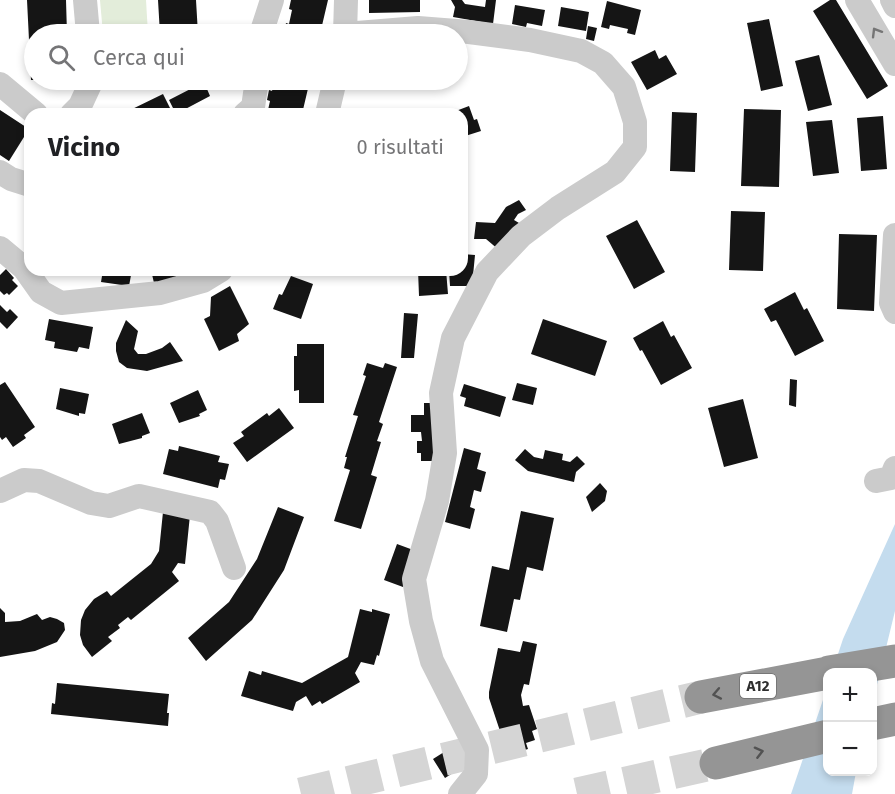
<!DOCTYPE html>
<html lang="it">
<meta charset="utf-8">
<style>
:root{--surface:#fff;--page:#f2f2f2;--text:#202124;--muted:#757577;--line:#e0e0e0}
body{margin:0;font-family:"Fira Sans",sans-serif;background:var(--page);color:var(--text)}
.controls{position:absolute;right:18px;bottom:18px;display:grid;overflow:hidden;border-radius:12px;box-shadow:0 3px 9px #0003}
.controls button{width:54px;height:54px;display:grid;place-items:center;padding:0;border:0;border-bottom:2px solid var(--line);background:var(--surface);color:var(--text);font:30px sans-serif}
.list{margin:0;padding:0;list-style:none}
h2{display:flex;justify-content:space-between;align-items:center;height:78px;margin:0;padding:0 24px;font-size:26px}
h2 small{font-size:20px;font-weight:400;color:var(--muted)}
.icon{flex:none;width:33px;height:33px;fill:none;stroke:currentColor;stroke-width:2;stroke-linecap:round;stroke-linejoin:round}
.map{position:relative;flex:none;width:895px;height:794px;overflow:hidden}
.search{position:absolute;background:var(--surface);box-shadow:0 3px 9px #0003;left:24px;top:24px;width:444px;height:66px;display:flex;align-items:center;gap:15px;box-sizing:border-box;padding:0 21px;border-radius:33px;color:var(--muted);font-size:22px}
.panel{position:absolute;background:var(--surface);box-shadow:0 3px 9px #0003;left:24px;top:108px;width:444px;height:168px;border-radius:18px}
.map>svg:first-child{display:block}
.green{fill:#e3edda}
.water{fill:#c4dcee}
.building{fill:#151515}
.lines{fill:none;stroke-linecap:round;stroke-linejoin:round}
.highway-tunnel{stroke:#d5d5d5;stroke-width:33;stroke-dasharray:33 16;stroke-linecap:butt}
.minor{stroke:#cbcbcb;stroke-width:24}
.highway{stroke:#959595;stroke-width:33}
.oneway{stroke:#757575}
.oneway2{stroke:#525252}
.labels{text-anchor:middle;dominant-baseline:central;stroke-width:6;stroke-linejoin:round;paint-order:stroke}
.shield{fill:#fff;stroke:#6d6d6d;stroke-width:1.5}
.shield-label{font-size:15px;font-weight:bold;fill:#2e2e2e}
</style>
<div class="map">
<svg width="895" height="794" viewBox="0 0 895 794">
<rect width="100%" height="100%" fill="#fff"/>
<path class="green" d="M100,0H146L148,34H103Z"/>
<path class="water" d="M895,524V611L873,701L872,672H832L843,639Z
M827,688L828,772H856L852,794H791Z"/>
<path class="building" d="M27,0H66L67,34H34V80H31Z
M158,0H196L198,34H160Z
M291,0H328L320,34H286L284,32L286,23L289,24L292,10L289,9Z
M369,0H420V12L369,13Z
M451,0H462L465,4L485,7L486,0H496L493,24L453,17L455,7Z
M830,0H836L888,86L867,99L813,11Z
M607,1L641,10L635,35L627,33L628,29L610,25L609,29L601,27Z
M515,5L545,10L542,26L527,23L526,27L512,24Z
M561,7L589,12L586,31L558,26Z
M769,19L783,86L761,91L747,23Z
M588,26L597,28L594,41L586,39Z
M655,50L659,59L666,55L677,74L647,90L631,62Z
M819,55L832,105L808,111L795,61Z
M275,80H310L302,114H284L268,110L270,101L267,100L269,90L272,91Z
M204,82L210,96L176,114L169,100Z
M163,94L173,114H122Z
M469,106L474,120L477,119L481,131L462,137V114H448Z
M744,109L781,110L779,187L741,186Z
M0,110L29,129L9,161L0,155Z
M672,112L697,113L695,172L670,171Z
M883,116L887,169L861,171L857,118Z
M832,120L839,173L813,176L806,122Z
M519,200L526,210L518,214L514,220L519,223L499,250L486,239H474L476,222L495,223L506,207Z
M731,211L765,212L763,271L729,270Z
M637,220L665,272L634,289L606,236Z
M839,234L877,235L874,311L837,309Z
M462,254L475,255L472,286H450L449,270H462Z
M6,269L14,278L12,280L18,286L9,295L7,293L4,295L0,291V275Z
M103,270H132L129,286L101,282Z
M151,270H177L179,277L154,283Z
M418,270H446L448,294L419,296Z
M291,276L313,284L301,319L273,309L279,294L282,295Z
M230,286L249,324L237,334L239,341L219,351L204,319L210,316L211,297Z
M795,292L804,310L807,308L824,341L795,356L776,320L771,322L764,309Z
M0,305L7,312L10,309L18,317L7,329L0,322Z
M404,313L418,314L414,358H401Z
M49,319L93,327L89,349L79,347L77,352L54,348L55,342L45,340Z
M543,319L607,341L595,376L531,354Z
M126,320L138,331L134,349L138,354H146L162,348L170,342L183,361L147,371L127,368L119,362L116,351V343Z
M663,321L671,337L674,335L692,368L661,385L642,350L640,351L633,338Z
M297,344H324V403H299V390L294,391V356H297Z
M367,363L383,368L385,363L397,367L379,422L383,424L377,441L381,442L371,475L377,477L361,529L334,521L350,470L344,468L347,457H345L358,416L353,415L366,376L363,375Z
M790,379L797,380L796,407L789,405Z
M5,382L35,427L24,435L26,438L13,447L6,437L2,440L0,437V385Z
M517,383L537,388L533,405L512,400Z
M464,384L506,397L500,417L464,406L466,398L460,396Z
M60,388L89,394L85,414L79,413V416L56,409Z
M198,390L207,410L199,414L200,416L179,423L170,403Z
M743,399L758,458L724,467L708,408Z
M424,403H435L436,461H421V453H417V441H422L421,432H411V415H424Z
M279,408L294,428L247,462L233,443L244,436L241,432L267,413L269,416Z
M142,413L150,433L142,436V438L119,444L112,424Z
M179,446L220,456L218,462L229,464L225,480L220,479L218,488L163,474L169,449L178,451Z
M464,448L481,453L477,469L486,472L481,492L474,490L470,507L475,509L470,529L445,522Z
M525,449L534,457L543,459L545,450L563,454L562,460L570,462L577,456L585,464L576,472L574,482L528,471L515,460Z
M600,483L607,491L605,501L592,512L586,497Z
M278,507L304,517L284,570L252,620L206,661L188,638L229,602L257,559Z
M521,511L554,518L543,571L527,567L520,600L514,599L507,632L480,626L492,566L509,570Z
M163,512L190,515L185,564L178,563L172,572L179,581L131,620L128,617L118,625L120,628L108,637L112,641L92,657L83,645L80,635L81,620L85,610L94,599L107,591L111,596L151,564L159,551Z
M397,544L416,551L403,587L384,580Z
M0,608L5,613V622L20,621L37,614L42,620L50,617L57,619L64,623L65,630L57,642L35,651L0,657Z
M360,609L372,612V609L390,614L379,656L377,655L374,665L361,662L355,673L360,682L322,704L320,701L312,706L306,696L296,702L293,711L241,696L249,671L261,675L262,671L302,683L348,657Z
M523,641L537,644L529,685L524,684L521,695L523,706L529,705L537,729L532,731L535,740L526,743L528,749L508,755L489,698V692L498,648L520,652Z
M57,683L169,694L167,713H169L168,726L51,714L52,703L55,704Z
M452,747L464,766L445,778L433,759Z"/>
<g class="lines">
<path class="highway-tunnel" d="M301,794L701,697
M577,794L716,763"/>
<path class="minor" d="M85,0L88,34
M857,0L895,64
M892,0L895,6
M261,34L272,0
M345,34L418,28L469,32L530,40L581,51L603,63L624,87L635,122V147L615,172L558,208L521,236L487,272L453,338L441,393L445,453L437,501L414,579L421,621L432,661L477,750L476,774L460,794
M345,34L346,0
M0,84L36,114
M72,114L80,106L92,80
M245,114L253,107L257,80
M327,114L335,80
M0,172L11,179L30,185
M895,235L891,303L895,312
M0,248L24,268L41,292L61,303L160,293L203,281L221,270
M876,481L891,478L895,468
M0,491L24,480L39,481L91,503L109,506L139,496L210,512L217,521L234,568"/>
<path class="highway" d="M829,672L895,661
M701,697L828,673
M872,724L895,719
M716,763L828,736"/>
</g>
<defs><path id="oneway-chevron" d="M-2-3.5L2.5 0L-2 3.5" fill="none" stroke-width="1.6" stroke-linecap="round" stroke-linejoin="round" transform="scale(1.5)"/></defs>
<use class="oneway" href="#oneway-chevron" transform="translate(876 32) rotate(-121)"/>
<g class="oneway2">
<use href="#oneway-chevron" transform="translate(717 694) rotate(169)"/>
<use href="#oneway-chevron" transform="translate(759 752) rotate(-14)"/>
</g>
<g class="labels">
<rect class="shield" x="740" y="674" width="36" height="24" rx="4.5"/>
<g class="shield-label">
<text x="758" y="686">A12</text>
</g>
</g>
</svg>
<div class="controls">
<button>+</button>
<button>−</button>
</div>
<div class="search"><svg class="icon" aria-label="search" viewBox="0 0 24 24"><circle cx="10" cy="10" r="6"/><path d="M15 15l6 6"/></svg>Cerca qui</div>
<section class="panel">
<h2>Vicino<small>0 risultati</small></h2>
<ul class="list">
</ul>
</section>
</div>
